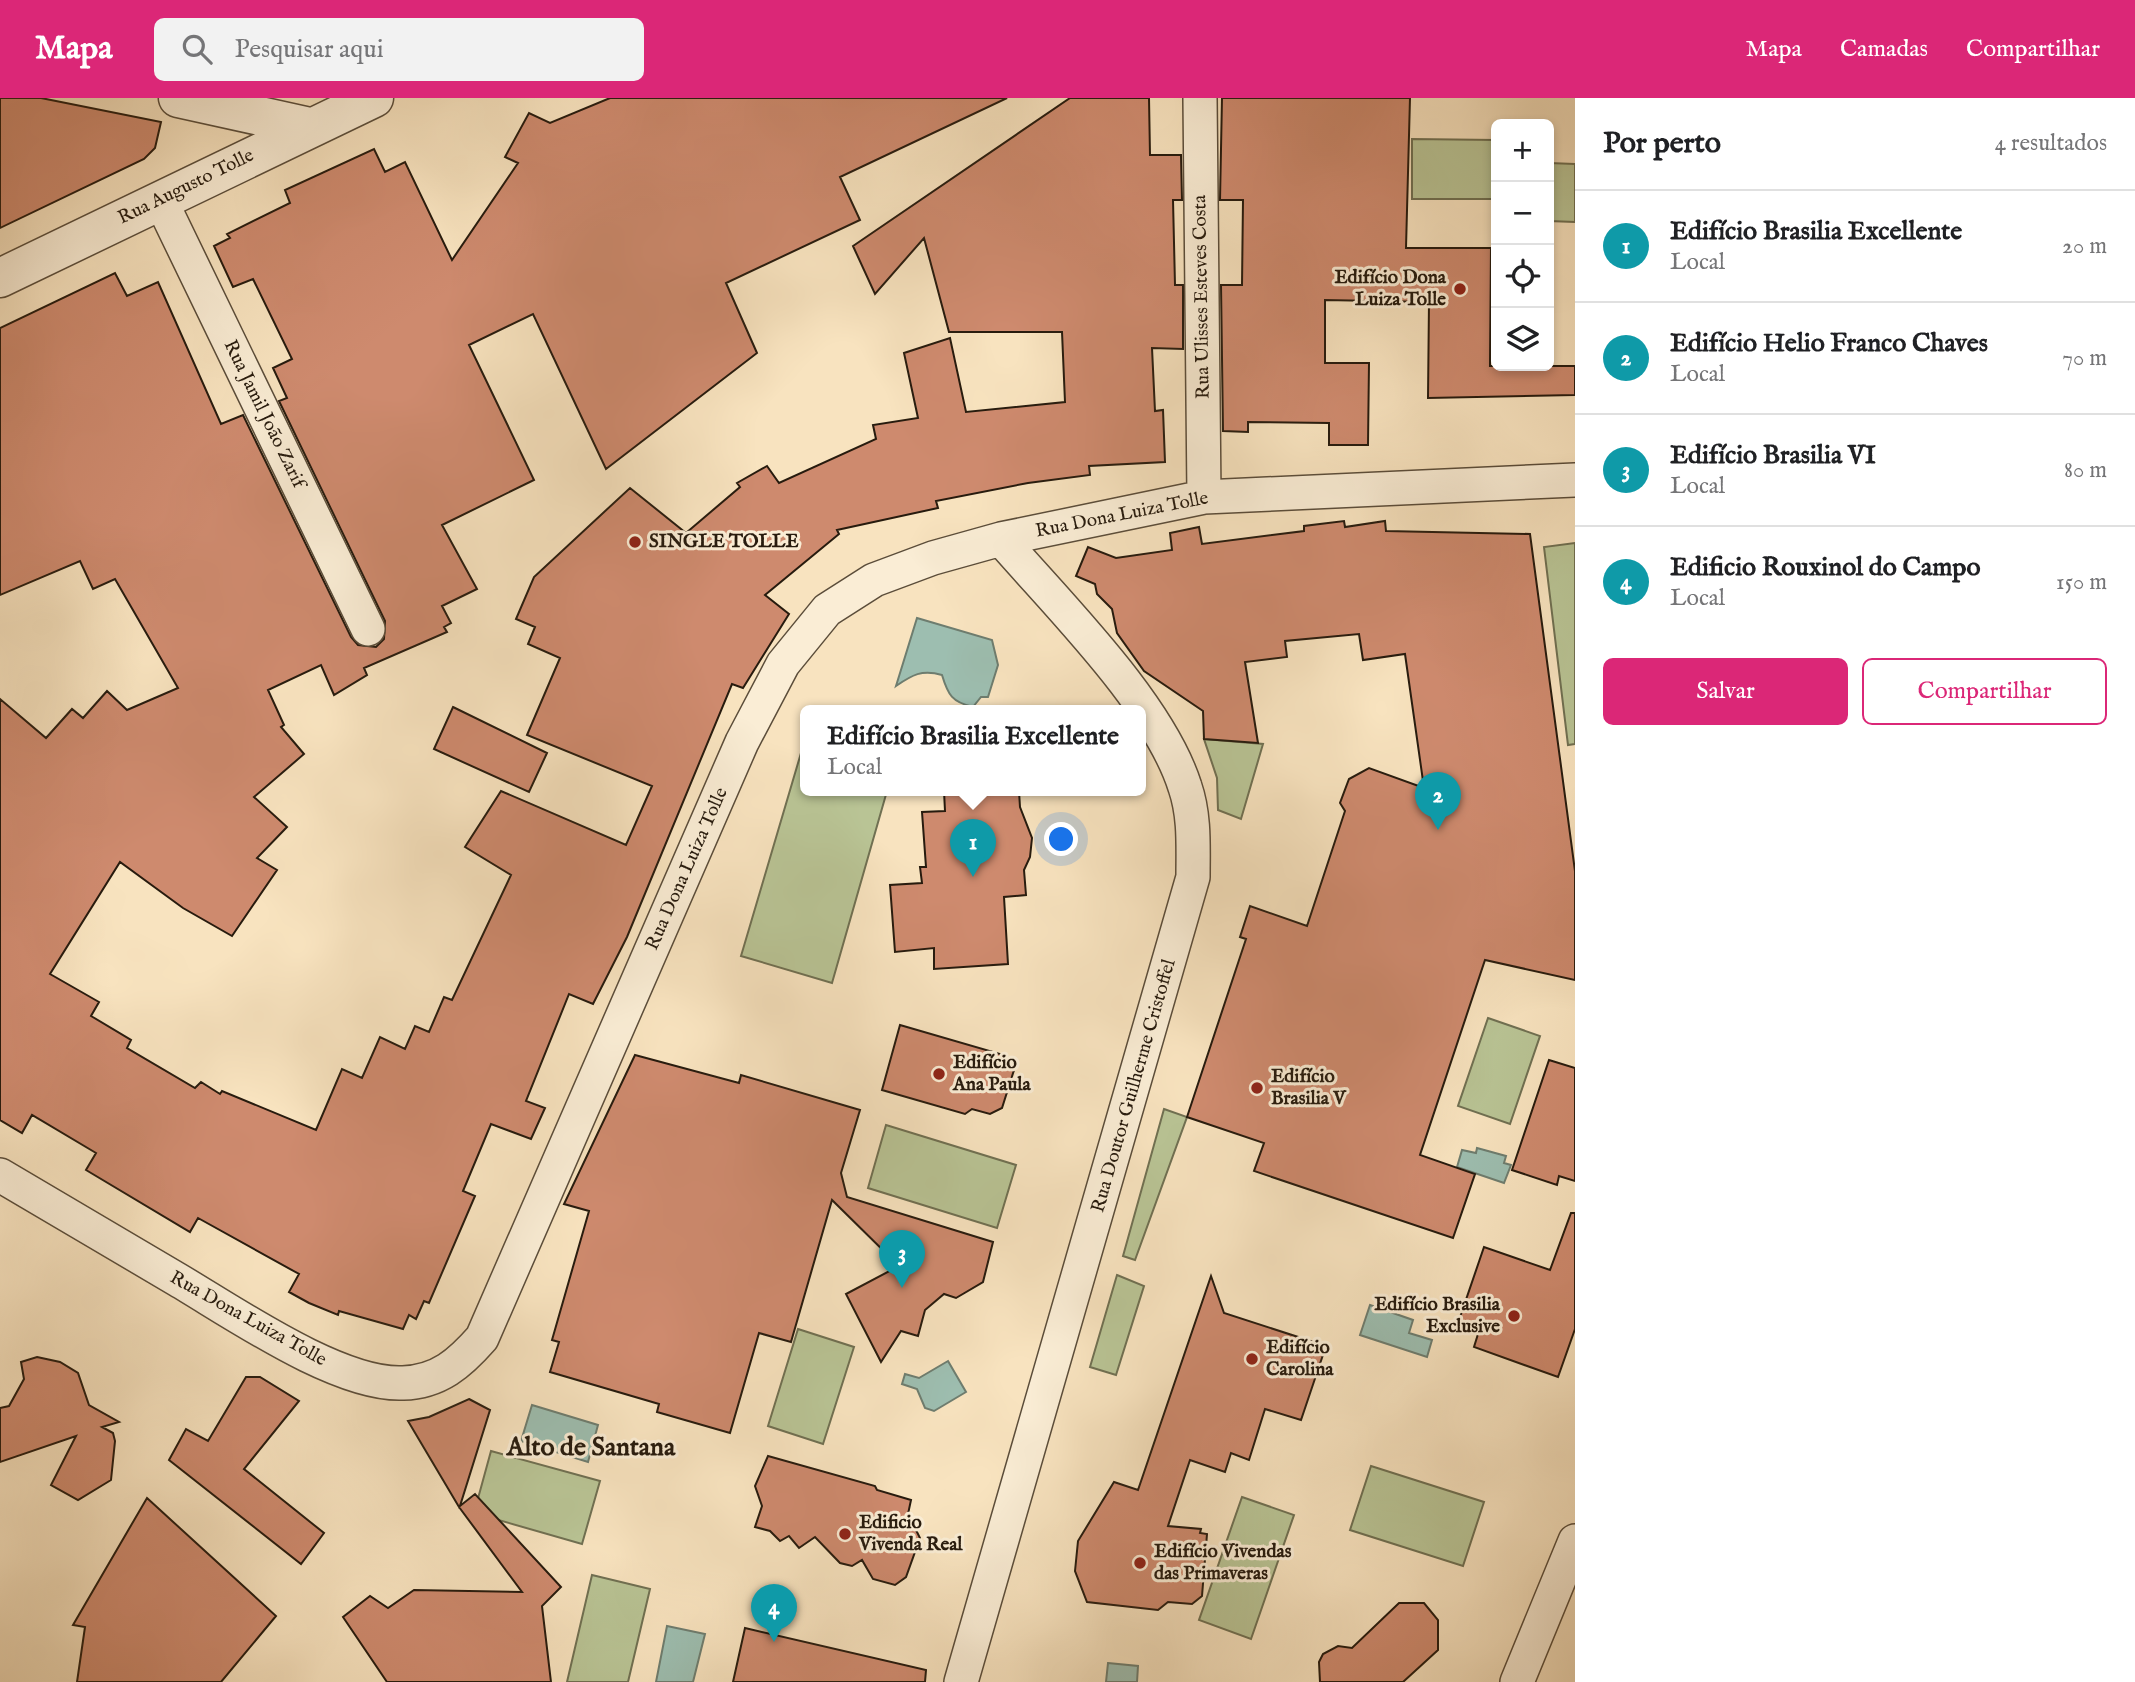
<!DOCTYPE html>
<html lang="pt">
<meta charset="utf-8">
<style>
:root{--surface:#fff;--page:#f2f2f2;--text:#202124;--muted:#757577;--line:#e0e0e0;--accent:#db2777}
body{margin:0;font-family:"IM FELL English",serif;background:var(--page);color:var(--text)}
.controls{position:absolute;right:21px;top:21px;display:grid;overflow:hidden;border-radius:10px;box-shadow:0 4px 10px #0003}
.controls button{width:63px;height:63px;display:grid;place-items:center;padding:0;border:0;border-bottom:2px solid var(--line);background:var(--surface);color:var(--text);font:35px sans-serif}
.you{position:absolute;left:1062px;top:742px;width:24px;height:24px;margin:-18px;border:5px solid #fff;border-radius:50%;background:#1a73e8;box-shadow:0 0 0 10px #1a73e833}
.badge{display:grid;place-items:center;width:46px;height:46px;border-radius:50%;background:var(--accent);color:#fff;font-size:23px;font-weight:700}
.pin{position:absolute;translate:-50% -58px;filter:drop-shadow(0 2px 4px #0008)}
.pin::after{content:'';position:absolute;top:37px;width:24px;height:21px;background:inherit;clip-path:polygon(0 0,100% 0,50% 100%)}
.popup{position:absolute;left:800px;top:607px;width:346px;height:91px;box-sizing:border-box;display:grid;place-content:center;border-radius:10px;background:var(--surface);filter:drop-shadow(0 2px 5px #0005);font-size:23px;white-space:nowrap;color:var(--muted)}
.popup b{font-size:26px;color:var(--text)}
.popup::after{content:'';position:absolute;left:50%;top:100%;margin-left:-14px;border:14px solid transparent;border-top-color:var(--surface)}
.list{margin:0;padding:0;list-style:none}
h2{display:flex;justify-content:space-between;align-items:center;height:91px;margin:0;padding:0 28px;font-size:30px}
h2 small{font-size:23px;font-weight:400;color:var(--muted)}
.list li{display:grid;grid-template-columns:46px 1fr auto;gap:21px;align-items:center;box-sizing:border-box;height:112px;padding:0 28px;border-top:2px solid var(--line)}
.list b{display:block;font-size:26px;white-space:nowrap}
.list p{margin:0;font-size:23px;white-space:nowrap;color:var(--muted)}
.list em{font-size:23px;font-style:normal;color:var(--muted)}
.actions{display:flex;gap:14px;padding:21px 28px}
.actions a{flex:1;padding:16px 0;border:2px solid var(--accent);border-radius:10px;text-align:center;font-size:24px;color:var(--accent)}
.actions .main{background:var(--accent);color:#fff}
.icon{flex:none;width:38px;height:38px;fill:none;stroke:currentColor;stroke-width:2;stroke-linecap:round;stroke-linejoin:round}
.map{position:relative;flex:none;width:1575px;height:1584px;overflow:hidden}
header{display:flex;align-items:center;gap:42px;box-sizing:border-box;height:98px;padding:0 35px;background:var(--accent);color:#fff}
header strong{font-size:33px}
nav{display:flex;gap:38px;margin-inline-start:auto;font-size:24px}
.search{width:490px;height:63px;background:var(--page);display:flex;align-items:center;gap:18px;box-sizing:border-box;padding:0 24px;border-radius:10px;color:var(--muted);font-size:26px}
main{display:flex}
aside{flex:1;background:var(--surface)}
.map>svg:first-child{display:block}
.green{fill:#b9c495;stroke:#707052;stroke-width:2}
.water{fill:#9dbeb0;stroke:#6e7d6f;stroke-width:2}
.building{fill:#ce8a6e;stroke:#271b0e;stroke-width:2}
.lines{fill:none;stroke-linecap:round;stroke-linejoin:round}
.minor-casing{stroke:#5b4d3a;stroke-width:36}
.tertiary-casing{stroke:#5b4d3a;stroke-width:41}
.minor{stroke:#faedd5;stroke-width:33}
.tertiary{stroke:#faedd5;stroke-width:38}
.poi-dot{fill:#8f2418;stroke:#faedd5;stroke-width:2.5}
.labels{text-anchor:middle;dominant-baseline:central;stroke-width:6;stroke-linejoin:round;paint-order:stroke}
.street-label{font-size:19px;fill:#271b0e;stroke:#faedd5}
.poi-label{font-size:19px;font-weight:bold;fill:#271b0e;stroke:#faedd5;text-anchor:start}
.district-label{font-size:26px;font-weight:bold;fill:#271b0e;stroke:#faedd5}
</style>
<header>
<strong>Mapa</strong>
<div class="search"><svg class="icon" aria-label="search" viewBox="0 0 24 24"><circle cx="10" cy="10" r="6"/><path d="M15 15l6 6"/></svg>Pesquisar aqui</div>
<nav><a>Mapa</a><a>Camadas</a><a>Compartilhar</a></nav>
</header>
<main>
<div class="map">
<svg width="1575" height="1584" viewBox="0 0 1575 1584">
<rect width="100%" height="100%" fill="#f8e3bf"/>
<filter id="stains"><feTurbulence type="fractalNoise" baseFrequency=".00286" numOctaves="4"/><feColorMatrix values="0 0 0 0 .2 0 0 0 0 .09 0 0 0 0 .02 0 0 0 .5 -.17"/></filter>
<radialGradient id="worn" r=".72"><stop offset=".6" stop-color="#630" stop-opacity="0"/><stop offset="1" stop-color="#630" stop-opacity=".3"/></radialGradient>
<path class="green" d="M1412,41L1496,42V101H1412Z
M1549,65L1575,66V124L1549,123Z
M1575,445V646L1568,647L1544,449Z
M1204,641L1263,646L1241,721L1218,712L1217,680Z
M801,655L805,656V693H887L832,885L741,858Z
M1488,920L1540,938L1510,1026L1458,1008Z
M1164,1011L1187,1019L1135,1162L1123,1158Z
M886,1027L1016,1067L997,1130L868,1090Z
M1117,1177L1144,1188L1116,1277L1090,1269Z
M798,1231L854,1249L823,1346L768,1328Z
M491,1353L600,1383L582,1446L474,1415Z
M1371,1368L1484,1404L1463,1468L1350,1432Z
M1242,1399L1294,1417L1251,1541L1199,1522Z
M592,1477L650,1491L628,1584H567Z"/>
<path class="water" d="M917,520L992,542L998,567L988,599H981L973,609C952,604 948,597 942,577C922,571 912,577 896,588Z
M1477,1050L1506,1058L1504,1065L1511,1067L1504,1085L1457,1069L1462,1052L1476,1055Z
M1370,1207L1413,1222L1409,1235L1432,1242L1427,1259L1360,1237Z
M948,1263L966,1294L934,1313L925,1310L917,1291L902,1286L905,1276L919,1280Z
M532,1307L598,1327L588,1364L521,1343Z
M667,1528L705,1536L693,1584H656Z
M1108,1565L1138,1568L1137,1584H1106Z"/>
<path class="building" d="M0,0H41L161,24L155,50L144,61L0,130Z
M610,0H1007L840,79L860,122L726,185L757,255L606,371L533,216L469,247L534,382L442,427L477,491L442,508L451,525L444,529L447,534L364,570L367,577L334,597L321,567L268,592L284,627L281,629L304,656L254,699L287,729L257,760L277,772L232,838L183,810L120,764L50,876L99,904L91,918L131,942L127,950L195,990L201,984L220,996L222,993L316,1032L342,971L362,980L380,939L405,951L415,928L429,934L444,899L452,902L511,777L465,749L501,693L626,747L652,688L527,637L560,560L528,546L535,529L516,521L534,479L630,390L686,435L740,389L737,385L767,368L779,385L876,341L873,327L918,320L904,255L950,240L966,314L1065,304L1062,234H949L924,140L875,196L853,148L1070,0H1149L1150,57H1181L1182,102H1173L1175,187H1183V251L1152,250L1155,313L1163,312L1165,364L1089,368L1090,377L1028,385L936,403L938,410L837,432L839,436L765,497L789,516L743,590L732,586L627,839L593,906L569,896L526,1003L545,1010L531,1041L491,1026L463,1093L475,1098L429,1205L424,1203L416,1221L409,1217L403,1231L339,1213L338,1217L309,1205L289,1194L299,1176L198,1120L190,1134L86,1072L96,1055L32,1017L22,1035L0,1022V601L46,640L72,611L83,620L107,593L127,612L178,590L115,481L93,491L80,463L0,497V230L115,175L127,198L158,184L221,326L243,317L351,539L358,547L376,549L384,541L385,523L279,303L287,300L273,270L292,261L253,181L233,189L214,148L230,140L227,136L290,105L285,92L374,51L385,74L405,64L452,162L518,65L505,59L529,15L550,25Z
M1222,0H1410L1406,150H1491L1490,268H1575V297L1428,300L1429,204L1325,202V265H1369L1368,347H1329V325L1248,324V334L1223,333L1221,187H1242L1243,102H1220Z
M1344,423L1345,429L1385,423L1386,433L1530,436L1575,773V882L1485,862L1420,1057L1475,1076L1453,1140L1254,1073L1264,1045L1187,1019L1246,841L1240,839L1250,808L1307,828L1345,713L1340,705L1349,681L1369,670L1424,690L1405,556L1363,562L1359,536L1285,543L1287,559L1245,564L1258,645L1204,641L1203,613L1144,573L1117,535L1112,511L1097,496L1095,486L1076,478L1088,449L1116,460L1172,452L1170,435L1199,429L1202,446L1304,433V428Z
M453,609L547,655L529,694L434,651Z
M944,693H1019L1020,709L1032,740L1030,759L1024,772L1026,797L1004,799L1008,866L934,871V850L895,854L890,787L922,785L920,769H926L922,714L945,713Z
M900,927L1007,958L1014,972L1002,1010L990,1016L972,1011L965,1016L882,992Z
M635,957L739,985L741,977L860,1012L841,1075L847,1099L993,1144L983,1184L956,1200L944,1196L925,1212L918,1238L901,1233L881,1264L846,1196L899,1168L832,1102L791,1244L759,1235L730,1335L657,1314L659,1306L550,1274L559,1244L552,1242L589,1113L564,1106Z
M1549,962L1575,970V1083L1559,1078L1557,1087L1512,1072Z
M1571,1115H1575V1231L1558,1279L1474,1249L1478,1236L1457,1228L1484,1149L1550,1172Z
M1211,1178L1224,1215L1326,1248L1301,1322L1265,1311L1249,1362L1231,1355L1225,1374L1190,1362L1168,1428L1201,1431L1200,1435L1207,1436L1202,1498L1192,1506L1168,1504L1158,1512L1087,1504L1075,1473L1078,1443L1114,1384L1138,1392Z
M37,1259L60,1264L78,1275L89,1307L119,1324L102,1329L113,1335L115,1343L111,1382L78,1402L51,1387L76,1338L0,1364V1310L9,1308L24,1281L21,1264Z
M246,1279H260L299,1303L244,1371L324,1435L301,1466L169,1362L186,1331L208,1343Z
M469,1301L490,1312L460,1408L475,1396L561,1489L542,1508L551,1584H387L343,1519L370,1498L388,1510L414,1492L522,1494L459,1409L408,1323L429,1319Z
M768,1358L875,1388L877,1392L911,1402L908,1416L920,1440L906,1479L895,1487L873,1481L862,1462L852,1468L840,1465L815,1439L799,1450L789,1438L780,1443L770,1433L755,1429L762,1408L755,1388Z
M147,1400L276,1518L221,1584H77L85,1529L73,1527Z
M1399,1505H1424L1438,1522V1552L1403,1584H1320L1319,1564L1323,1556L1338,1548L1352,1550Z
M745,1530L926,1572L925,1584H733Z"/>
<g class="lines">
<g class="minor-casing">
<path id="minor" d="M1200,0L1204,399
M160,101L368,531
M0,1077C59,1112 119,1147 178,1182C234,1215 339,1288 403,1285C439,1284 460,1265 482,1240L742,644L783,566L827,512L874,482L933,460L1001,441L1204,399L1575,382
M961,1584L1193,779C1193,749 1195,718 1185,689C1159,606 1059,508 1001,441
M1517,1584L1575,1443"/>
</g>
<g class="tertiary-casing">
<path id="tertiary" d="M178,0L310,29
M0,180L374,0"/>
</g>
<use href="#minor" class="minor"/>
<use href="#tertiary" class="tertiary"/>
</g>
<g class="poi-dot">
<circle cx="1460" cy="191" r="7"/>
<circle cx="635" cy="444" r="7"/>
<circle cx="939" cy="976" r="7"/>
<circle cx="1257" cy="990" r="7"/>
<circle cx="1514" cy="1218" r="7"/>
<circle cx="1252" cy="1261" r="7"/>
<circle cx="845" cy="1436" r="7"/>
<circle cx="1140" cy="1465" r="7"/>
</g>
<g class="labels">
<g class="street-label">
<text transform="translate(186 89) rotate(-26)">Rua Augusto Tolle</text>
<text transform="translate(1202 199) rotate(-91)">Rua Ulisses Esteves Costa</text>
<text transform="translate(264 316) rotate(64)">Rua Jamil João Zarif</text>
<text transform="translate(1122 417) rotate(-11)">Rua Dona Luiza Tolle</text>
<text transform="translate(687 771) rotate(-66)">Rua Dona Luiza Tolle</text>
<text transform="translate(1134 988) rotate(-74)">Rua Doutor Guilherme Cristoffel</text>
<text transform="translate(248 1221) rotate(29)">Rua Dona Luiza Tolle</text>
</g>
<g class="poi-label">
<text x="1446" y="180" text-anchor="end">Edifício Dona<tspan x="1446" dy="22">Luiza Tolle</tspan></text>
<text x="649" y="444">SINGLE TOLLE</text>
<text x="953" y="965">Edifício<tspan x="953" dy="22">Ana Paula</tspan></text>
<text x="1271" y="979">Edifício<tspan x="1271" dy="22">Brasilia V</tspan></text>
<text x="1500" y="1207" text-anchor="end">Edifício Brasilia<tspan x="1500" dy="22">Exclusive</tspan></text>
<text x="1266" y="1250">Edifício<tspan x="1266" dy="22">Carolina</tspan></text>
<text x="859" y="1425">Edificio<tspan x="859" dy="22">Vivenda Real</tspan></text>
<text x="1154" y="1454">Edifício Vivendas<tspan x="1154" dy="22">das Primaveras</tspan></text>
</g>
<g class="district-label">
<text x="591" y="1349">Alto de Santana</text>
</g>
</g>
<rect width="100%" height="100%" filter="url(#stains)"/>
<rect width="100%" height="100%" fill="url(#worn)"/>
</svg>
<div class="controls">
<button>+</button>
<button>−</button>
<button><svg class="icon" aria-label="locate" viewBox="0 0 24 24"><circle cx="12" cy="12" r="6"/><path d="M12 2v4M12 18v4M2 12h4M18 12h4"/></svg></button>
<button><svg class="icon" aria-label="layers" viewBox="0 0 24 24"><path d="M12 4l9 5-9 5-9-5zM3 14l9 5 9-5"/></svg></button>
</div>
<div class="you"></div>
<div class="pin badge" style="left:973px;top:779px;background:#0f9aa8">1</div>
<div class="popup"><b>Edifício Brasilia Excellente</b>Local</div>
<div class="pin badge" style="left:1438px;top:732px;background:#0f9aa8">2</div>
<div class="pin badge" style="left:902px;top:1190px;background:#0f9aa8">3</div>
<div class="pin badge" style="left:774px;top:1544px;background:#0f9aa8">4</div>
</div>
<aside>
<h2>Por perto<small>4 resultados</small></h2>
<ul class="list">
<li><span class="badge" style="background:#0f9aa8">1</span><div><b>Edifício Brasilia Excellente</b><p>Local</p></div><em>20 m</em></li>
<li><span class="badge" style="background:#0f9aa8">2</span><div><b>Edifício Helio Franco Chaves</b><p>Local</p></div><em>70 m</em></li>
<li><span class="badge" style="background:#0f9aa8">3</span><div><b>Edifício Brasilia VI</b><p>Local</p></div><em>80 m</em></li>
<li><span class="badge" style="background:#0f9aa8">4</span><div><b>Edificio Rouxinol do Campo</b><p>Local</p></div><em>150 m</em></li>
</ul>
<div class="actions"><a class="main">Salvar</a><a>Compartilhar</a></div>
</aside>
</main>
